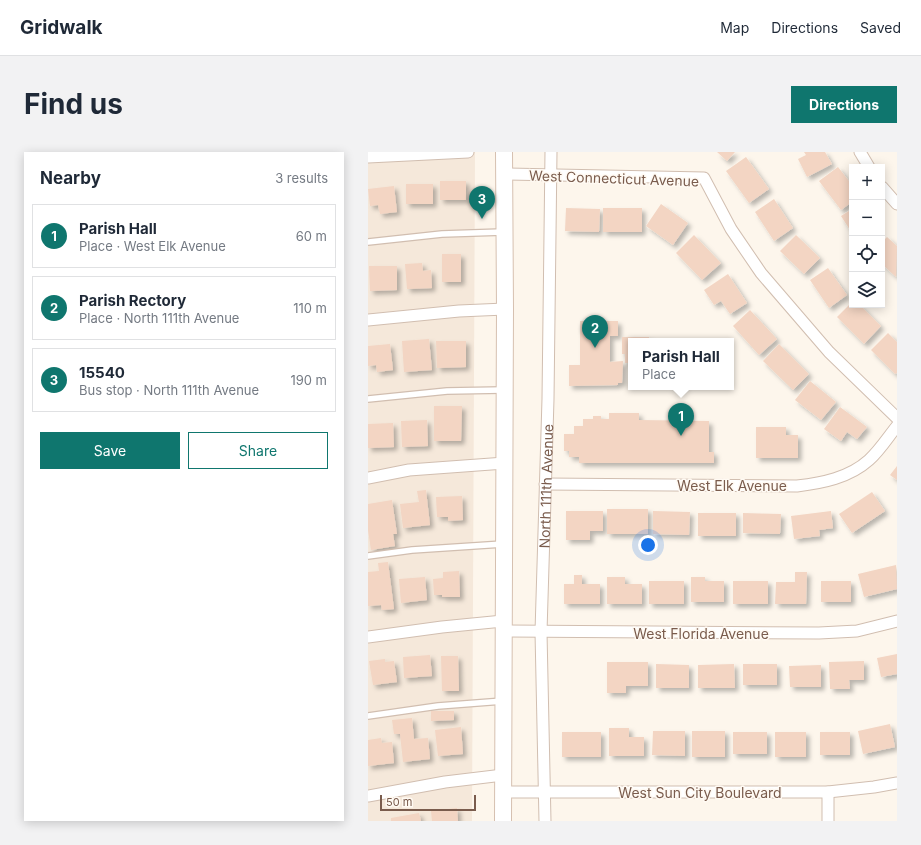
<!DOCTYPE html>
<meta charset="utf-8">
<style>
:root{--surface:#fff;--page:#f2f2f3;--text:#1f2937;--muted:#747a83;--line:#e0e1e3;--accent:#0f766e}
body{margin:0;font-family:Inter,sans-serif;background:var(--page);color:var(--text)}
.controls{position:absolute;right:12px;top:12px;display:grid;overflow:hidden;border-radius:0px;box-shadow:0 2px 10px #0003}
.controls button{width:36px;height:36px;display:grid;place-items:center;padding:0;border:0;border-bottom:1px solid var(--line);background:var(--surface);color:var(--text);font:20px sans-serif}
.scale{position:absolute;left:12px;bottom:10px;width:96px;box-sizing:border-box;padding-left:4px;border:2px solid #7a5c4d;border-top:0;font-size:11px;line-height:14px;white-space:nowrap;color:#7a5c4d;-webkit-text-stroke:3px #fffaf3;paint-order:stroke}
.you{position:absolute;left:280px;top:393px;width:14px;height:14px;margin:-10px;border:3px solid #fff;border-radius:50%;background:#1a73e8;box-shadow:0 0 0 6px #1a73e833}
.badge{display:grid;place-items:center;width:26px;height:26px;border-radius:50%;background:var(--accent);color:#fff;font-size:13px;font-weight:700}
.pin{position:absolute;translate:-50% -33px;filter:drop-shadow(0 1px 2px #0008)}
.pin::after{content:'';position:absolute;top:21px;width:14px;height:12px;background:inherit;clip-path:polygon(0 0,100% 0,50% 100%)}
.popup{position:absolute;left:260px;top:186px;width:106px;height:52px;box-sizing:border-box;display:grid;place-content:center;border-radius:0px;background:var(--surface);filter:drop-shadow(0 1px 3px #0005);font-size:13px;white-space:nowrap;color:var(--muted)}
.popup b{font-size:15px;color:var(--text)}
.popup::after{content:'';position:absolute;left:50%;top:100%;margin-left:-8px;border:8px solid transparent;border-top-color:var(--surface)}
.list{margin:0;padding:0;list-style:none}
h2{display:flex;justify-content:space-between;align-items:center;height:52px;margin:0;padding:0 16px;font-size:17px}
h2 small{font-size:13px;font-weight:400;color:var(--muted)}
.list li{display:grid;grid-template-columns:26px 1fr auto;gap:12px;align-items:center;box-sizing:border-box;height:64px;margin:0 8px 8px;padding:0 8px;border:1px solid var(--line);border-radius:0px}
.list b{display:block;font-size:15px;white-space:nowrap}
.list p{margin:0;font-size:13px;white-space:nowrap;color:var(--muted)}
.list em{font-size:13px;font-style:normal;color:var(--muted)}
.actions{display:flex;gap:8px;padding:12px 16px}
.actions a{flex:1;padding:9px 0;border:1px solid var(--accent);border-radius:0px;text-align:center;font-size:14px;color:var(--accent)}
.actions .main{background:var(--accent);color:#fff}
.icon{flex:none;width:22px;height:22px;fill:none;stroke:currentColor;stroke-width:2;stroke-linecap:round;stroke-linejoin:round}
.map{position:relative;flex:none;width:529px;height:669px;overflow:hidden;border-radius:0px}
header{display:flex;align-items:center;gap:24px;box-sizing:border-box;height:56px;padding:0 20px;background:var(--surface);border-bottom:1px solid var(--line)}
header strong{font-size:19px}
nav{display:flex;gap:22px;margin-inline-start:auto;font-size:14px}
.intro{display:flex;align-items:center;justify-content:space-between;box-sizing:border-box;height:96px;padding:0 24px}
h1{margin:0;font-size:28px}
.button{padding:10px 18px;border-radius:0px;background:var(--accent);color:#fff;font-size:14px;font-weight:700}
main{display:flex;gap:24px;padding:0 24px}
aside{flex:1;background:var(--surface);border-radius:0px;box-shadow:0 2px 10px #0003}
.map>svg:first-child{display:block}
.residential{fill:#f5e8da}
.building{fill:#f3d5c3;filter:url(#shadow)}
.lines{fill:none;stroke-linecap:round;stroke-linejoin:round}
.lane-casing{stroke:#d1beb0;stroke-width:8}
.street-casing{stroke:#d1beb0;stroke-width:13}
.secondary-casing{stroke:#d6c0b0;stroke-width:18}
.lane{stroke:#fff;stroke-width:5.5}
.street{stroke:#fff;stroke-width:11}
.secondary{stroke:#fff;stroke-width:16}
.labels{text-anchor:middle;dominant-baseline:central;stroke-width:3;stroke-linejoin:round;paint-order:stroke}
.street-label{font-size:14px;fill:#7a5c4d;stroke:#fffaf3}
</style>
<header>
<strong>Gridwalk</strong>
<nav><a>Map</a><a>Directions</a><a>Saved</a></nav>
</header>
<div class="intro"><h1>Find us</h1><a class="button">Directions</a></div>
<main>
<aside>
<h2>Nearby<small>3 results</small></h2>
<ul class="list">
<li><span class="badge">1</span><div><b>Parish Hall</b><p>Place · West Elk Avenue</p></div><em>60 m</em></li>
<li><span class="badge">2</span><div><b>Parish Rectory</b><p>Place · North 111th Avenue</p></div><em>110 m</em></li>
<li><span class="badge">3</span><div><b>15540</b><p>Bus stop · North 111th Avenue</p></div><em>190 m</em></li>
</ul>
<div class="actions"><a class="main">Save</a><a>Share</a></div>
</aside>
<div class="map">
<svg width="529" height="669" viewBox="0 0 529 669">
<defs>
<filter id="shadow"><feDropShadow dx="3.5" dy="3.5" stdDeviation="2" flood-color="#0004"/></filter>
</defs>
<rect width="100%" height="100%" fill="#fdf6ec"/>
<path class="residential" d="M0,0H107L104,669H0Z"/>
<path class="building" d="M349,0H367L359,9Z
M436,0H457L464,12L439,25L430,7L438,3Z
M378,5L401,37L381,51L358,19Z
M470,15L484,33V50L473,58L451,29Z
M72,29H98V48H72Z
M38,32H65V52H38Z
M26,34L29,60L12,62L10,53L2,54L0,37Z
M406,47L425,76L406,89L387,60Z
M293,52L320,71L305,93L278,74Z
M198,56L232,57L231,80L197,79Z
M235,56H274V80H235Z
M484,57V81L473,64Z
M326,83L353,111L334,128L308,101Z
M428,83L452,106L436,122L412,99Z
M519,85L529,94L528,125L514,112V90Z
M74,102H93V130H74Z
M54,111L55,119L63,118L64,136L39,137L37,112Z
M1,114H29V138L2,139Z
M460,116L479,143L461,156L442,128Z
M360,122L379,151L362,162L353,149L346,153L336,138Z
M484,150V153H492L513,174L496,192L469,165Z
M382,158L409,187L391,203L365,174Z
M212,169H250V184H242V210L255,209L254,231H250V233L201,234V213H212Z
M520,181L529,190V221L527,222L503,198Z
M254,185H281V189H263V211H257V202H254Z
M61,187L64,218L36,220L34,189Z
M68,189H98V215L69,216Z
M22,192L25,218L9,220L8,213L0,214V194Z
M411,192L441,222L425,238L395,209Z
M442,229L468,250L453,268L427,248Z
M66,254H94L93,289H66Z
M472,255L499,275L489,287L479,280L473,289L456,277Z
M241,261H271V268L341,269V300H346V311H211V305H201V299H196V282H206V274H215V267H225V264H233V267H241Z
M59,268L60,294L34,295L33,269Z
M25,271L26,295L0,296V272Z
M388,275H418V283H430V306H388Z
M529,314V328L522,323Z
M58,338L62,373L35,376L32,352L51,350L49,339Z
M504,340L517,359L484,381L471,362Z
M94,344L95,368L80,369V365H69L68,345Z
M24,348L29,382H25L27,394L3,398L0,378V352Z
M239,357H280V382H239Z
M198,359H235V379H222V388H198Z
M285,359L322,360L321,383L285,382Z
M463,359L465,376L451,378L452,384L426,387L423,364Z
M330,361H368V384H330Z
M375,361L413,362L412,382L375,381Z
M20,410L26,457L14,458L13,453L0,454V420L11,419L10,411Z
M528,413L529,437L496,445L490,422Z
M91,419L92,445H74V443H66L65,427L75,426V420Z
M427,420H439L438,452H407L408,430H427Z
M206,423H214V432H232V452H196V432H206Z
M57,425L59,448L33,451L31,427Z
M239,425H257V432H274V452H239Z
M323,425H337V429H356V450H323Z
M281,429H316V452H281Z
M365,429H400V452H365Z
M453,429H483V450H453Z
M529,502V522L513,525L509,506Z
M62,503L64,524L36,526L35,505Z
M73,504H90L91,539H74Z
M17,507V510L26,509L29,530L5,533L1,509Z
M496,509V528H481L482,537H462L461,510Z
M239,510H280V534H258V541H239Z
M288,512L321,513V536H288Z
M366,512L367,536H330V513Z
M375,512H409V533H375Z
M453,513V535H422L421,514Z
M63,559H86V568L63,569Z
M44,566L46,587L60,586L62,607L35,610L32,582H26L24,568Z
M522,572L527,595L495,602L490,579Z
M93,575L95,602L70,604L67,578Z
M241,576H261V585H276V604H241Z
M285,579H317V604L284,603Z
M324,579H357V605H324Z
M194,580H233V605H194Z
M365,580H399V602H365Z
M407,580H438V605H407Z
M452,580H482V603H452Z
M13,586L14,591L24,590L26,611L0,614V588Z
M89,656L90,669H64L63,659Z
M51,661L53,669H23V666Z"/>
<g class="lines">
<g class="lane-casing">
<path id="lane" d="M0,90L74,82L135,80
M0,247L79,239L135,238
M0,404L44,398L135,392
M0,564L70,554L135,549"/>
</g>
<g class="street-casing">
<g id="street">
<path d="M492,0L501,15"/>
<path d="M0,5L100,0"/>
<path d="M136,22L336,26L363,77L393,121L461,200L529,266"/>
<path d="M514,35L529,52"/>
<path d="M0,168L91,159L137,157"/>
<path d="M0,326L41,318L137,311"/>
<path d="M177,332L429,334C454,331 481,326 501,308C512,298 520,285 529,274"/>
<path d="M135,479L451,481L489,479L529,469"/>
<path d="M0,485L74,475L135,469"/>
<path d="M135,640H460L506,635L529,631"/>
<path d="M460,640V669"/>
<path d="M0,644L77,630L135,623"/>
<path id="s1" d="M177,669L173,480L180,247L183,0"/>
</g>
</g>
<g class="secondary-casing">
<path id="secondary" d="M135,669L137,157L136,0"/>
</g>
<use href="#lane" class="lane"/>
<use href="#street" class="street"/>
<use href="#secondary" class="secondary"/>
</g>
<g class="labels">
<g class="street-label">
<text transform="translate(246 26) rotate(2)">West Connecticut Avenue</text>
<text x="364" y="333">West Elk Avenue</text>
<text stroke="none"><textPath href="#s1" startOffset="335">North 111th Avenue</textPath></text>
<text x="333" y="481">West Florida Avenue</text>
<text x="332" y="640">West Sun City Boulevard</text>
</g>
</g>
</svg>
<div class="controls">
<button>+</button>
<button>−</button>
<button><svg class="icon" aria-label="locate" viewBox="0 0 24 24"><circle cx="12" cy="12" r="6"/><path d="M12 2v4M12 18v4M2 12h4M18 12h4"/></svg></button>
<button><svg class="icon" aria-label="layers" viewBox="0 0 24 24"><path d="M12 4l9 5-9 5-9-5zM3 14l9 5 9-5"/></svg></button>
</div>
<div class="scale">50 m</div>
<div class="you"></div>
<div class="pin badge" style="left:313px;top:284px">1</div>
<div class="popup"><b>Parish Hall</b>Place</div>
<div class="pin badge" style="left:227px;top:196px">2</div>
<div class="pin badge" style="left:114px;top:67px">3</div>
</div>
</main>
